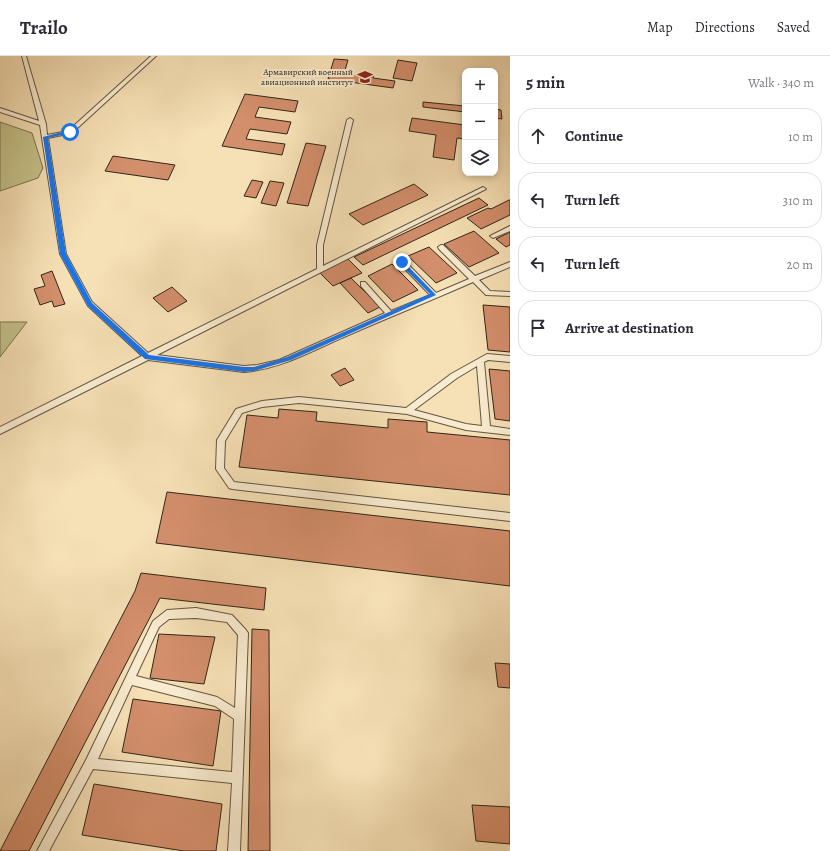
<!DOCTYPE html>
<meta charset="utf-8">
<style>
:root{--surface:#fff;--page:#f2f2f3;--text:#2b2b33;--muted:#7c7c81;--line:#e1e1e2}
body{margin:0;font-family:Alegreya,serif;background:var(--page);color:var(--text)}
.controls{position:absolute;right:12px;top:12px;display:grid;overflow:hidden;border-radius:8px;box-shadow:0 2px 6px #0003}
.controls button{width:36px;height:36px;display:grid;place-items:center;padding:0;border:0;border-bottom:1px solid var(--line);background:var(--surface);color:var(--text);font:20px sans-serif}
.stop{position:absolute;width:12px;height:12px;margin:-9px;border:3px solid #1a73e8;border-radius:50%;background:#fff}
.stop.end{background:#1a73e8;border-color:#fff;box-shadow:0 1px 4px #0008}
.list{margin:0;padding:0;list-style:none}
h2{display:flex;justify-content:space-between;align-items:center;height:52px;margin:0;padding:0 16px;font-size:17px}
h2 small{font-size:13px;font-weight:400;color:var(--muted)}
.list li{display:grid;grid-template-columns:26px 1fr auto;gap:12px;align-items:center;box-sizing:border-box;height:56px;margin:0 8px 8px;padding:0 8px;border:1px solid var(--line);border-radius:16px}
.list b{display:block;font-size:15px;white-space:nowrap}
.list em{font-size:13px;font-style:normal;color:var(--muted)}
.icon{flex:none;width:22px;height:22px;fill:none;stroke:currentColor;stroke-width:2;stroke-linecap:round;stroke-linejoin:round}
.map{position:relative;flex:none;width:510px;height:795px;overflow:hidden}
header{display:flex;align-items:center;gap:24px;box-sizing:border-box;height:56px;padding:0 20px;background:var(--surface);border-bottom:1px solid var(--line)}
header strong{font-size:19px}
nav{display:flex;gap:22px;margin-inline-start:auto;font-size:14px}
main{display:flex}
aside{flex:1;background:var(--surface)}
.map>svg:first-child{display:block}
.green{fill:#c4c088;stroke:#7a7452}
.building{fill:#d38e6b;stroke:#30271b}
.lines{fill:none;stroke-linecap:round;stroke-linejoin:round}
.lane-casing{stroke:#625542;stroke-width:2}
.lane{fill:#f9ebcf;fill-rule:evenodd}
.route{fill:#1a73e8}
.labels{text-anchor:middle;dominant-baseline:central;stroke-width:4;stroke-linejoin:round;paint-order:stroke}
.far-poi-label{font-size:9px;fill:#30271b;stroke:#f9ebcf;text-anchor:end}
</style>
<header>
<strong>Trailo</strong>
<nav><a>Map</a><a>Directions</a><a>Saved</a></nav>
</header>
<main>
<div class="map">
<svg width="510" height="795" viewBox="0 0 510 795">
<rect width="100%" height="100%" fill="#f6e0b5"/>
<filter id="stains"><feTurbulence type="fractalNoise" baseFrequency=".005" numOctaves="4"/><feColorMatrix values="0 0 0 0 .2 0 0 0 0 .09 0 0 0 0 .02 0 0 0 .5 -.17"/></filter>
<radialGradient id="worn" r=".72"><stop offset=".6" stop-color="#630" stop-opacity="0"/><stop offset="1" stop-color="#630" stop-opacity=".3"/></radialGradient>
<path class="green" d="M0,66L32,77L43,112L38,122L0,135Z
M0,266H27L0,301Z"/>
<path class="building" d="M334,3L348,4L344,18L362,20L363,17L374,19L373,22L395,25L393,32L328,23Z
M398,4L417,7L412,25L393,22Z
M245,38L298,45L295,56L259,51L255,61L291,66L287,78L250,73L246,83L285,88L282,99L222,90Z
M423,46L465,50V56L423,51Z
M495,53L501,54L502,63L495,62Z
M412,62L465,69V83L457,82L454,104L433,101L436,79L409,75Z
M306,87L326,90L308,150L287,147Z
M113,100L175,109L168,124L105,115Z
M252,124L263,126L256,142L244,140Z
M270,125L284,127L276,150L261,147Z
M414,128L428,139L363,169L349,158Z
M479,142L488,149L363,209L354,201Z
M509,144H510V159L481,173L467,162L488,152L491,153Z
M474,175L499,197L469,211L444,188Z
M510,176V189L506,191L496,183Z
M429,191L457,217L436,227L408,200Z
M348,203L362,217L333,230L319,216Z
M392,208L418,234L393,246L368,220Z
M52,215L65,248L54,251L52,245L40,249L34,233L45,230L41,219Z
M351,222L380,251L368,257L340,227Z
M172,231L187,245L168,256L153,242Z
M483,249L510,251V296L488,294Z
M345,312L354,324L340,330L331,319Z
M489,313L510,315V365L495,363Z
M279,353L317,356L316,365L388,372V363L427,366V376L510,384V439L239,411L247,359L278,362Z
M167,436L510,475V530L156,487Z
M141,517L266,532L264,554L160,542L29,795H0L135,535Z
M252,573L269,574L270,795H248Z
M159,578L215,581L204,628L150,622Z
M495,607L510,608V632L498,631Z
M133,643L221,655L213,710L122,696Z
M94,728L222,748L216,795H184L82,779Z
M472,749L510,751V788L476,785Z"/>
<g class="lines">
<g class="lane-casing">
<path id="lane" d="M22,0H26L46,68L47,79L68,75L151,0H156L72,77L48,82L66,198L92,246L148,297L317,213V189L347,64L350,62L353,64L323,189V210L481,132L483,131L486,133L157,299L244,310L257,309L279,304L385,257L361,230V226H365L391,255L430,239L400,208V204H404L436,237L469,223L439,193L438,191L441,189H443L475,220L510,206V211L479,224L490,235L510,236V240L486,239L473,226C430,245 387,262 344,281C311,295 281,313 244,316L148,304L0,378V371L142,300L88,250L60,198L40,69L0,56V52L39,65Z
M510,170V175L493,182L490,180Z
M487,298L510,300V306L488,304L484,306L490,370L510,373V379L466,374L407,358L299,347L262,351L242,357L225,385L224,412L234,426L510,457V465L232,433L229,432L216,413L217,384L236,353L262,345L299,341L406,352L451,318ZM477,310L482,370L466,368L414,354L457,322Z
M196,552L232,559L246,574L248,577L240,795H228L232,727L93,713L49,795H37L86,704L153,565L167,554ZM196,562L227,566L238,579L235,652L217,641L136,620L159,571L169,563ZM132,629L215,650L234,663L232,716L98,703Z"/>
</g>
<use href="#lane" class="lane"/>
</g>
<path class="route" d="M70,74L71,77L48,82L66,198L92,247L149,299L244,311H254L287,301L430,238L400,208V206L402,204L436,239L291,304L254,315L244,316L145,303L88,250L60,198L43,81Z"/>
<defs>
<g id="university-bare" transform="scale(1.2)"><path d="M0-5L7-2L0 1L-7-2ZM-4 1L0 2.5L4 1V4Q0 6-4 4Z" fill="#8f2418" stroke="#f9ebcf" stroke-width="2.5" paint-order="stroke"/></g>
</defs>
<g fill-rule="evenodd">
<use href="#university-bare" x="365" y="21"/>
</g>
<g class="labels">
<g class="far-poi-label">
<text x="353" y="16">Армавирский военный<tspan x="353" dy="10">авиационный институт</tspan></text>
</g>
</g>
<rect width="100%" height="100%" filter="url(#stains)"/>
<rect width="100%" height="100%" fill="url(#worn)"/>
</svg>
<div class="controls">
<button>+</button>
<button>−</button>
<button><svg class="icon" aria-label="layers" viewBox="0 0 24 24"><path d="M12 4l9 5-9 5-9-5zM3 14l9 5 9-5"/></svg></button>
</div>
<div class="stop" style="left:70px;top:76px"></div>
<div class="stop end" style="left:402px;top:206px"></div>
</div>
<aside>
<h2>5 min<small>Walk · 340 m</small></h2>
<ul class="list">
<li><svg class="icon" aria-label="ahead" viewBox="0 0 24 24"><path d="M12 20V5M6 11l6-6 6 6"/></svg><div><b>Continue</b></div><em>10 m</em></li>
<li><svg class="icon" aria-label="left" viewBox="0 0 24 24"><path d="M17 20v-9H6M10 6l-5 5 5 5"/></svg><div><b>Turn left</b></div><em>310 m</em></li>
<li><svg class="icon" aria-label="left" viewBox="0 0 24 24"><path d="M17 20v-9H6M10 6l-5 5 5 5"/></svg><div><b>Turn left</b></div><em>20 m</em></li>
<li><svg class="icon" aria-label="arrive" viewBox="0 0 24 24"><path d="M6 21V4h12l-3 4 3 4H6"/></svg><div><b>Arrive at destination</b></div></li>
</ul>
</aside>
</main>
